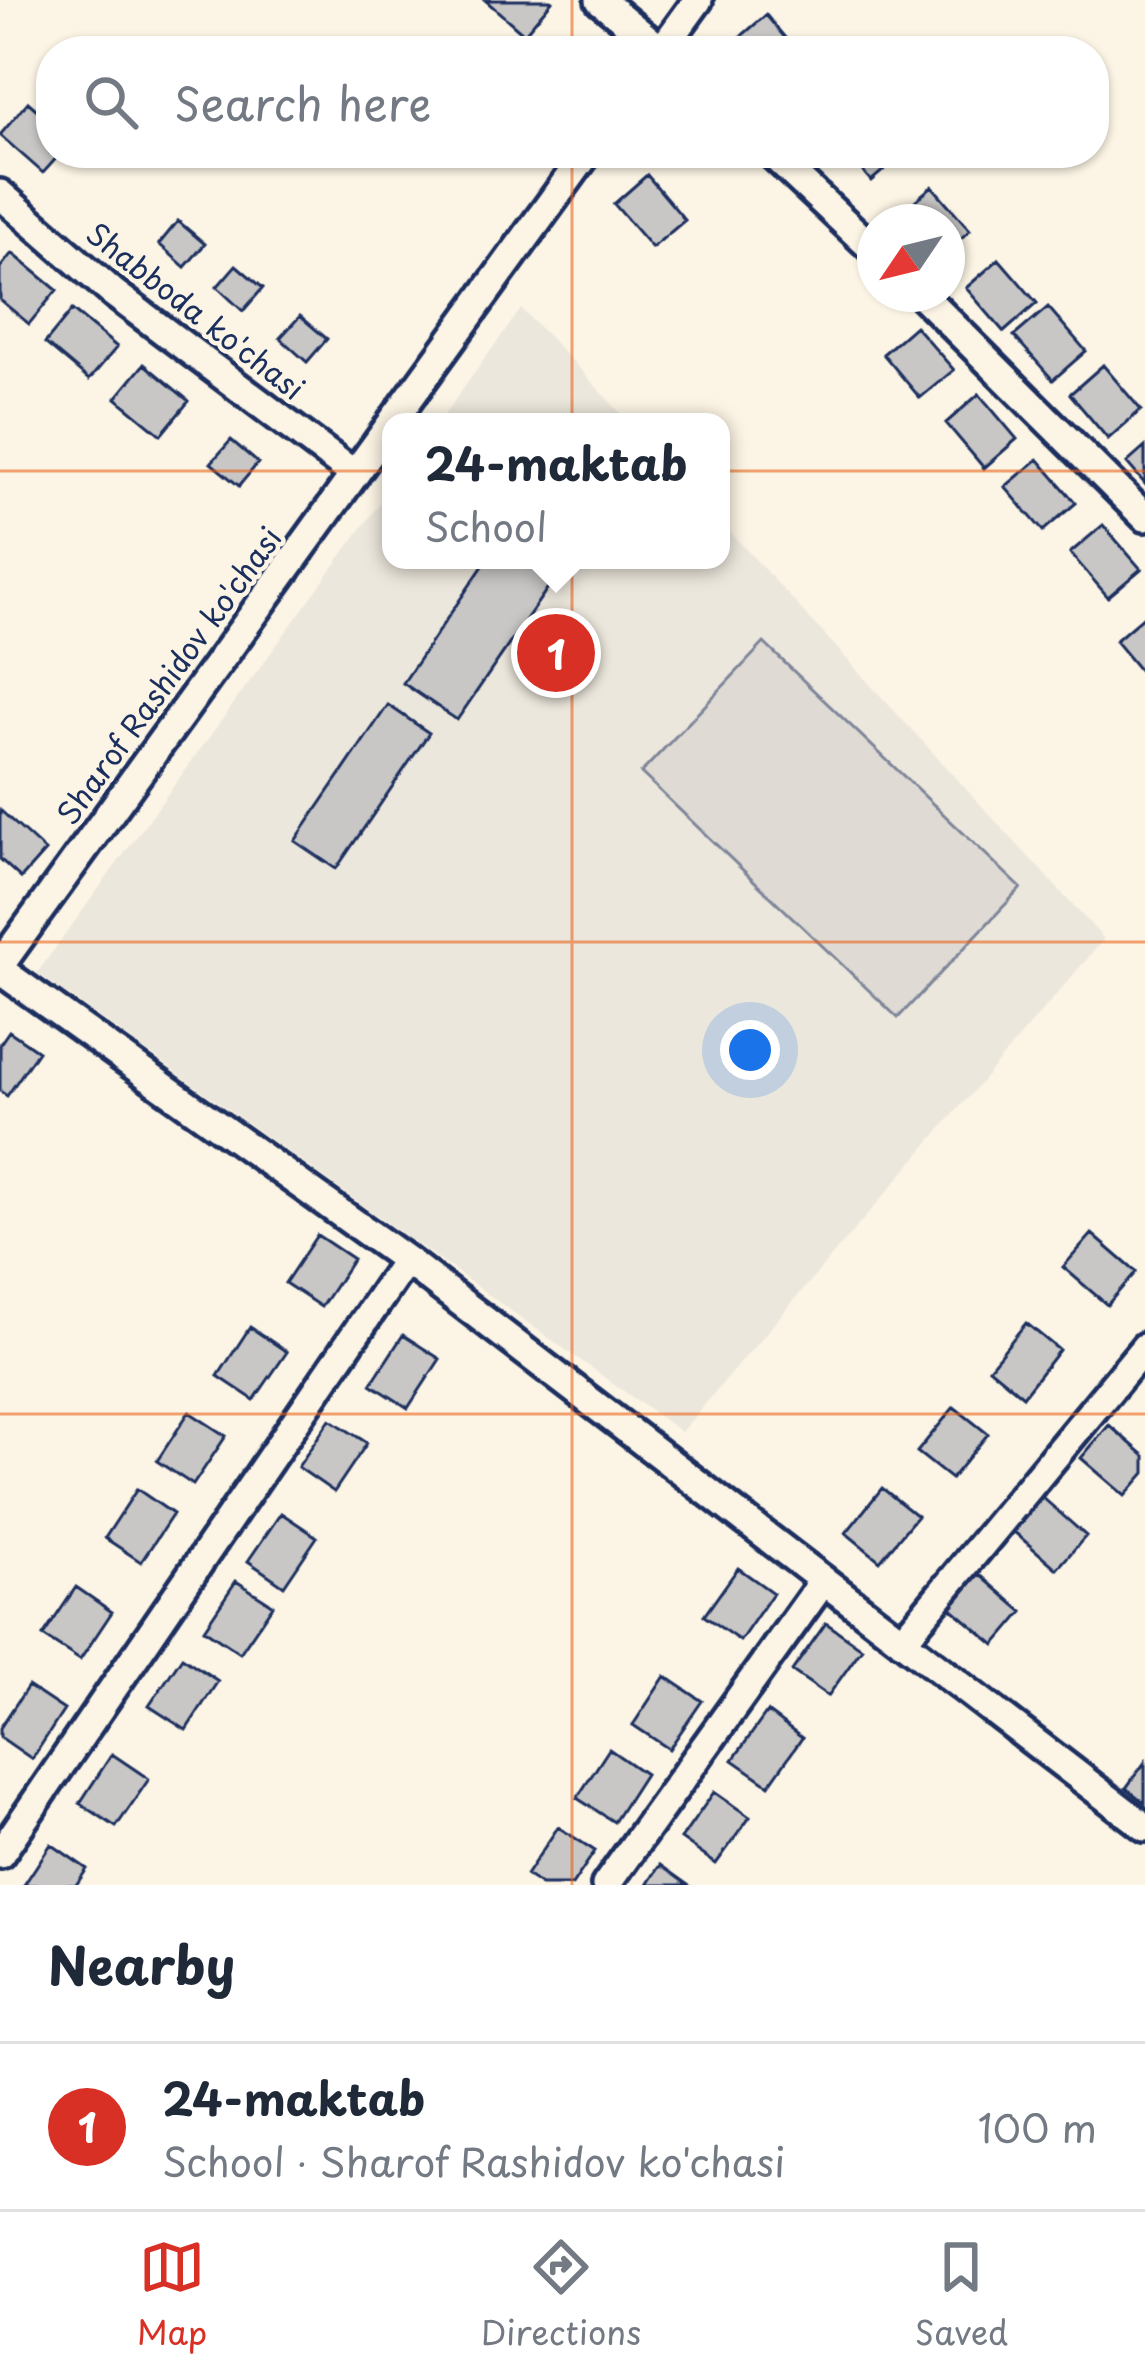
<!DOCTYPE html>
<meta charset="utf-8">
<style>
:root{--surface:#fff;--page:#f2f2f3;--text:#1f2937;--muted:#747a83;--line:#e0e1e3;--accent:#d93025}
body{margin:0;font-family:"Playpen Sans",sans-serif;background:var(--page);color:var(--text)}
.compass{position:absolute;left:857px;top:204px;width:108px;height:108px;border-radius:50%;background:var(--surface);box-shadow:0 3px 9px #0004;rotate:235deg}
.you{position:absolute;left:750px;top:1050px;width:42px;height:42px;margin:-30px;border:9px solid #fff;border-radius:50%;background:#1a73e8;box-shadow:0 0 0 18px #1a73e833}
.badge{display:grid;place-items:center;width:78px;height:78px;border-radius:50%;background:var(--accent);color:#fff;font-size:39px;font-weight:700}
.pin{position:absolute;translate:-50% -50%;border:6px solid #fff;box-shadow:0 3px 12px #0006}
.popup{position:absolute;left:382px;top:413px;width:348px;height:156px;box-sizing:border-box;display:grid;place-content:center;border-radius:24px;background:var(--surface);filter:drop-shadow(0 3px 9px #0005);font-size:39px;white-space:nowrap;color:var(--muted)}
.popup b{font-size:45px;color:var(--text)}
.popup::after{content:'';position:absolute;left:50%;top:100%;margin-left:-24px;border:24px solid transparent;border-top-color:var(--surface)}
.list{margin:0;padding:0;list-style:none}
h2{display:flex;justify-content:space-between;align-items:center;height:156px;margin:0;padding:0 48px;font-size:51px}
h2 small{font-size:39px;font-weight:400;color:var(--muted)}
.list li{display:grid;grid-template-columns:78px 1fr auto;gap:36px;align-items:center;box-sizing:border-box;height:168px;padding:0 48px;border-top:3px solid var(--line)}
.list b{display:block;font-size:45px;white-space:nowrap}
.list p{margin:0;font-size:39px;white-space:nowrap;color:var(--muted)}
.list em{font-size:39px;font-style:normal;color:var(--muted)}
.icon{flex:none;width:66px;height:66px;fill:none;stroke:currentColor;stroke-width:2;stroke-linecap:round;stroke-linejoin:round}
.map{position:relative;flex:none;width:1145px;height:1885px;overflow:hidden}
.search{position:absolute;background:var(--surface);box-shadow:0 3px 9px #0004;left:36px;right:36px;top:36px;height:132px;display:flex;align-items:center;gap:30px;box-sizing:border-box;padding:0 42px;border-radius:48px;color:var(--muted);font-size:45px}
.sheet{height:324px;background:var(--surface)}
nav{display:flex;justify-content:space-around;align-items:center;box-sizing:border-box;height:168px;border-top:3px solid var(--line);background:var(--surface);font-size:33px;color:var(--muted)}
nav a{display:grid;justify-items:center;gap:6px}
nav .on{color:var(--accent)}
.map>svg:first-child{display:block}
.built{fill:#ece7dc}
.green{fill:#dfdbd4;stroke:#7d8599;stroke-width:3}
.building{fill:#c8c7c6;stroke:#1b2f5e;stroke-width:3}
.lines{fill:none;stroke-linecap:round;stroke-linejoin:round}
.minor-casing{stroke:#1b2f5e;stroke-width:36}
.minor{stroke:#fcf5e5;stroke-width:27}
.grid{fill:none;stroke:#e8590c;stroke-width:3;stroke-opacity:0.55}
.labels{text-anchor:middle;dominant-baseline:central;stroke-width:9;stroke-linejoin:round;paint-order:stroke}
.street-label{font-size:30px;fill:#1b2f5e;stroke:#fcf5e5}
</style>
<div class="map">
<svg width="1145" height="1885" viewBox="0 0 1145 1885">
<rect width="100%" height="100%" fill="#fcf5e5"/>
<filter id="ink" filterUnits="userSpaceOnUse"><feTurbulence type="fractalNoise" baseFrequency=".00833" numOctaves="2"/><feDisplacementMap in="SourceGraphic" scale="24" xChannelSelector="R" yChannelSelector="G"/><feConvolveMatrix kernelMatrix="1 2 1 2 8 2 1 2 1" color-interpolation-filters="sRGB"/></filter>
<g filter="url(#ink)">
<path class="built" d="M521,309L578,367L629,422H439Z
M391,488V560H721V522L1104,939L681,1432L37,973Z"/>
<path class="green" d="M764,643L1021,888L898,1018L641,773Z"/>
<path class="building" d="M485,0H551L552,1L524,34Z
M766,15L796,51H739L732,44Z
M28,102L51,122V153H61L43,173L0,135Z
M847,153H904L871,181Z
M647,175L685,220L652,248L614,204Z
M932,186L970,230L947,251V222H906L900,214Z
M178,221L205,244L185,267L159,244Z
M12,253L57,290L29,324L0,300V268Z
M999,259L1037,303L1004,332L966,288Z
M236,265L263,288L243,311L217,287Z
M1048,307L1086,351L1053,380L1014,336Z
M72,310L117,347L89,380L45,343Z
M300,316L327,339L307,362L280,338Z
M915,326L954,370L920,398L883,354Z
M144,364L189,401L161,435L116,398Z
M1103,365L1141,410L1108,439L1070,394Z
M979,394L1017,439L984,468L946,423Z
M231,440L258,463L239,486L211,463Z
M1145,447V484L1127,463Z
M1038,459L1076,503L1043,531L1005,487Z
M1103,525L1141,569L1108,597L1070,553Z
M487,560H567L457,720L403,683Z
M1145,615V677L1115,641Z
M388,705L429,733L336,869L295,841Z
M0,810L45,851L21,878L0,859Z
M9,1031L38,1051L7,1096L0,1091V1044Z
M1092,1234L1136,1272L1107,1305L1063,1267Z
M317,1235L353,1259L321,1307L285,1283Z
M1026,1323L1059,1350L1023,1396L989,1368Z
M250,1327L287,1352L254,1400L218,1376Z
M403,1335L440,1359L408,1408L371,1384Z
M954,1407L988,1434L951,1479L917,1452Z
M189,1412L226,1436L193,1485L157,1461Z
M330,1419L367,1443L334,1492L298,1467Z
M1109,1425L1145,1456V1473L1125,1496L1081,1458Z
M882,1488L917,1516L880,1561L846,1533Z
M137,1489L173,1514L141,1562L105,1538Z
M1042,1497L1086,1536L1057,1569L1013,1531Z
M281,1513L317,1537L284,1586L248,1561Z
M738,1568L773,1593L740,1641L704,1616Z
M979,1574L1023,1612L995,1645L950,1607Z
M236,1581L273,1605L240,1653L204,1629Z
M76,1587L112,1612L80,1660L43,1636Z
M826,1623L862,1648L828,1696L792,1671Z
M182,1657L218,1681L186,1730L149,1706Z
M665,1676L702,1701L669,1749L633,1725Z
M28,1686L64,1710L32,1759L0,1737V1728Z
M767,1712L802,1738L769,1785L733,1760Z
M609,1749L645,1774L614,1822L577,1798Z
M112,1754L149,1779L116,1827L80,1803Z
M1145,1762V1803L1126,1788Z
M714,1792L750,1817L716,1864L681,1839Z
M558,1827L595,1851L572,1885H541L526,1875Z
M51,1844L87,1869L76,1885H24Z
M660,1865L688,1885H647Z"/>
<g class="lines">
<g class="minor-casing">
<path id="minor" d="M600,0L662,51
M661,51L698,0
M771,153L875,251
M0,194L112,292L354,474
M921,294L1145,517
M392,422L587,153
M0,965L391,424
M0,970L406,1260L1145,1827
M902,1641L1145,1347
M0,1854L406,1260
M606,1885L822,1583"/>
</g>
<use href="#minor" class="minor"/>
</g>
</g>
<path class="grid" d="M572,0V51M572,153V1885M0,471H1145M0,942H1145M0,1414H1145"/>
<g class="labels">
<g class="street-label">
<text transform="translate(196 310) rotate(38)">Shabboda ko'chasi</text>
<text transform="translate(168 675) rotate(-54)">Sharof Rashidov ko'chasi</text>
</g>
</g>
</svg>
<svg class="compass" viewBox="-18 -18 36 36"><path d="M0-13l5 13h-10z" fill="#e53935"/><path d="M0 13l5-13h-10z" fill="#747a83"/></svg>
<div class="you"></div>
<div class="pin badge" style="left:556px;top:653px">1</div>
<div class="popup"><b>24-maktab</b>School</div>
<div class="search"><svg class="icon" aria-label="search" viewBox="0 0 24 24"><circle cx="10" cy="10" r="6"/><path d="M15 15l6 6"/></svg>Search here</div>
</div>
<section class="sheet">
<h2>Nearby<small></small></h2>
<ul class="list">
<li><span class="badge">1</span><div><b>24-maktab</b><p>School · Sharof Rashidov ko'chasi</p></div><em>100 m</em></li>
</ul>
</section>
<nav>
<a class="on"><svg class="icon" aria-label="map" viewBox="0 0 24 24"><path d="M3 6l6-2 6 2 6-2v14l-6 2-6-2-6 2zM9 4v14M15 6v14"/></svg>Map</a>
<a><svg class="icon" aria-label="directions" viewBox="0 0 24 24"><path d="M12 3l9 9-9 9-9-9zM9 14v-3h6M13 9l2 2-2 2"/></svg>Directions</a>
<a><svg class="icon" aria-label="saved" viewBox="0 0 24 24"><path d="M7 4h10v16l-5-4-5 4z"/></svg>Saved</a>
</nav>
